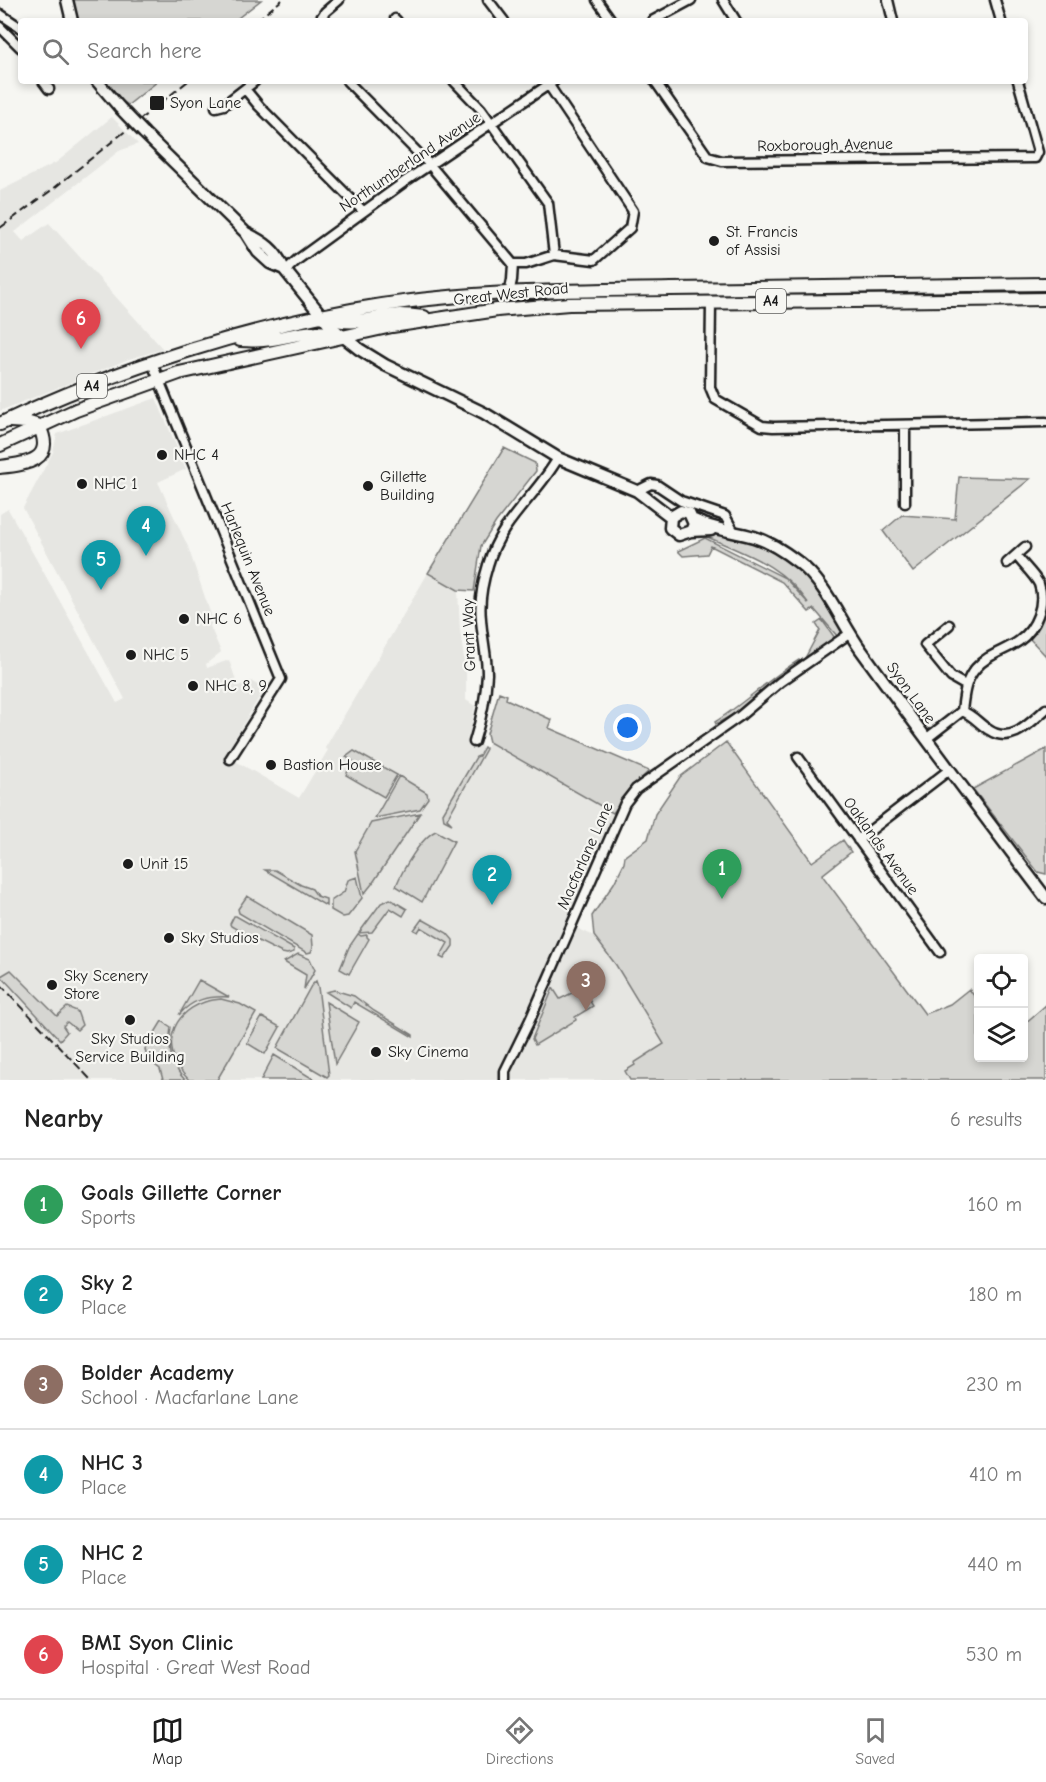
<!DOCTYPE html>
<meta charset="utf-8">
<style>
:root{--surface:#fff;--page:#f6f6f6;--text:#222;--muted:#767676;--line:#e0e0e0;--accent:#1c1c1c}
body{margin:0;font-family:"Comic Neue",sans-serif;background:var(--page);color:var(--text)}
.controls{position:absolute;right:18px;bottom:18px;display:grid;overflow:hidden;border-radius:6px;box-shadow:0 3px 9px #0003}
.controls button{width:54px;height:54px;display:grid;place-items:center;padding:0;border:0;border-bottom:2px solid var(--line);background:var(--surface);color:var(--text);font:30px sans-serif}
.you{position:absolute;left:628px;top:728px;width:21px;height:21px;margin:-15px;border:4px solid #fff;border-radius:50%;background:#1a73e8;box-shadow:0 0 0 9px #1a73e833}
.badge{display:grid;place-items:center;width:39px;height:39px;border-radius:50%;background:var(--accent);color:#fff;font-size:20px;font-weight:700}
.pin{position:absolute;translate:-50% -50px;filter:drop-shadow(0 2px 3px #0008)}
.pin::after{content:'';position:absolute;top:32px;width:21px;height:18px;background:inherit;clip-path:polygon(0 0,100% 0,50% 100%)}
.list{margin:0;padding:0;list-style:none}
h2{display:flex;justify-content:space-between;align-items:center;height:78px;margin:0;padding:0 24px;font-size:26px}
h2 small{font-size:20px;font-weight:400;color:var(--muted)}
.list li{display:grid;grid-template-columns:39px 1fr auto;gap:18px;align-items:center;box-sizing:border-box;height:90px;padding:0 24px;border-top:2px solid var(--line)}
.list b{display:block;font-size:22px;white-space:nowrap}
.list p{margin:0;font-size:20px;white-space:nowrap;color:var(--muted)}
.list em{font-size:20px;font-style:normal;color:var(--muted)}
.icon{flex:none;width:33px;height:33px;fill:none;stroke:currentColor;stroke-width:2;stroke-linecap:round;stroke-linejoin:round}
.map{position:relative;flex:none;width:1046px;height:1080px;overflow:hidden}
.search{position:absolute;background:var(--surface);box-shadow:0 3px 9px #0003;left:18px;right:18px;top:18px;height:66px;display:flex;align-items:center;gap:15px;box-sizing:border-box;padding:0 21px;border-radius:6px;color:var(--muted);font-size:22px}
.sheet{height:618px;background:var(--surface)}
nav{display:flex;justify-content:space-around;align-items:center;box-sizing:border-box;height:84px;border-top:2px solid var(--line);background:var(--surface);font-size:16px;color:var(--muted)}
nav a{display:grid;justify-items:center;gap:3px}
nav .on{color:var(--accent)}
.map>svg:first-child{display:block}
.built{fill:#e6e6e2}
.green{fill:#d6d6d2;stroke:#797977;stroke-width:1.5}
.lines{fill:none;stroke-linecap:round;stroke-linejoin:round}
.minor-casing{stroke:#1c1c1c;stroke-width:13}
.major-casing{stroke:#1c1c1c;stroke-width:15}
.highway-casing{stroke:#1c1c1c;stroke-width:16}
.minor{stroke:#f6f6f2;stroke-width:8}
.major{stroke:#f6f6f2;stroke-width:10}
.highway{stroke:#f6f6f2;stroke-width:12}
.rail{stroke:#1c1c1c;stroke-width:2;stroke-dasharray:9 4.5;stroke-linecap:butt}
.major-bridge-casing{stroke:#1c1c1c;stroke-width:15;stroke-linecap:butt}
.major-bridge{stroke:#f6f6f2;stroke-width:10}
.poi-dot{fill:#1c1c1c;stroke:#f6f6f2;stroke-width:2}
.labels{text-anchor:middle;dominant-baseline:central;stroke-width:4.5;stroke-linejoin:round;paint-order:stroke}
.shield{fill:#f6f6f2;stroke:#5d5d5c;stroke-width:1.5}
.shield-label{font-size:15px;font-weight:bold;fill:#1c1c1c}
.poi-label{font-size:16px;fill:#1c1c1c;stroke:#f6f6f2;text-anchor:start}
.street-label{font-size:16px;fill:#1c1c1c;stroke:#f6f6f2}
</style>
<div class="map">
<svg width="1046" height="1080" viewBox="0 0 1046 1080">
<rect width="100%" height="100%" fill="#f6f6f2"/>
<filter id="ink" filterUnits="userSpaceOnUse"><feTurbulence type="fractalNoise" baseFrequency=".0167" numOctaves="2"/><feDisplacementMap in="SourceGraphic" scale="12" xChannelSelector="R" yChannelSelector="G"/><feConvolveMatrix kernelMatrix="1 2 1 2 8 2 1 2 1" color-interpolation-filters="sRGB"/></filter>
<g filter="url(#ink)">
<path class="built" d="M112,117L138,144L119,151L15,232L23,241L49,223L163,349L129,359L0,411V191L57,162Z
M156,398L186,469L158,482L188,547L213,621L210,626L221,652L206,664L207,668L229,660L238,686L251,681L264,689L225,755L299,798L328,750L325,748L428,573L458,590L460,630L466,672V700L475,706L471,729L467,738L486,748L490,742L613,813L566,923L594,936L616,965L686,1080H0V514L8,509L117,703L125,699L23,508L53,452L57,434Z"/>
<path class="green" d="M73,0H261L234,21H78Z
M107,81H158L128,105L114,94Z
M504,448L535,463L536,471L496,522L481,546L474,591L458,590L428,573Z
M959,477L1030,479L913,572L883,531L902,515L955,519Z
M710,534C779,537 812,573 842,631L841,635L838,637L814,609L809,612L782,582L711,546L707,554L683,556L678,551L705,538L785,578L809,604C782,564 745,554 703,535Z
M1046,586V656L1029,638C1042,619 1046,610 1043,588Z
M822,620L835,638L832,643L807,660L805,658L820,630L816,624Z
M799,660L801,664L770,684L741,710L716,724L715,722C744,703 769,679 799,660Z
M499,692L507,695L506,699L552,720L549,728L649,771L632,787L613,813L489,742L487,734Z
M726,742L812,862L843,840L851,852L822,875L925,1014L950,1004L969,989L978,1001V1058H1024V1024L1046,1005V1080H630L625,1071L635,1065L634,1063L664,1044L616,965L594,936L592,916L614,883L624,863L625,856L648,839L655,814L680,777Z
M484,747L486,749L447,819L452,824L444,820L443,813L476,757L479,756Z
M1046,749V874L1038,872L973,789Z
M354,751L397,775L384,797L346,775L353,761L346,757Z
M399,776L427,793L428,798L420,809L375,818Z
M420,813L372,884L364,894L355,851L371,823Z
M436,831L454,841L422,902L396,886C402,871 421,837 436,831Z
M265,870H275L301,885L312,889L317,896L326,899V906Z
M357,877L362,898L348,916L343,917L331,910V901L344,892L348,880Z
M247,896L312,935L313,947L311,952L307,953L239,913L238,909Z
M390,899L407,909L403,916L390,908L372,932L359,933L381,903Z
M234,916H236L294,949V952L287,954L282,953L256,940L257,938L253,939L231,926L230,924Z
M422,919L447,933L453,940V946L444,959L440,957L448,943L421,927L418,932L414,930Z
M358,934L361,936L367,935V937L369,939L349,974L340,969L349,947Z
M298,954L310,959L315,970L304,989L306,975L284,962Z
M11,970L57,1016L67,1007L77,1011L82,1025L77,1030L67,1022L63,1026L67,1032L60,1040L1,976Z
M199,980L229,997C209,996 192,999 179,1015Z
M316,981L318,987L329,1075L327,1077L277,1048L311,986Z
M553,988L560,999L582,988L593,1006L575,1017L576,1020L535,1045L532,1039Z
M334,990L354,996L374,1011L413,1035V1037L354,1002L351,1008L326,992Z
M221,999L240,1004L256,1013L217,1080H189C154,1046 175,1002 221,999Z
M326,1002L359,1022L335,1064Z
M262,1017L280,1027L265,1054L247,1043Z
M162,1021L171,1027C168,1047 170,1064 185,1080H163L160,1069L147,1059L145,1049Z
M274,1055L315,1080H261Z"/>
<g class="lines">
<g class="minor-casing">
<path id="minor" d="M488,0L504,21
M597,0L612,21
M723,0L736,21
M888,0L893,21
M995,0L1001,21
M0,14L21,28
M395,19L397,21
M319,21L325,12L339,0
M652,21L691,0
M0,27L21,48
M43,81L49,89
M347,81L430,165L513,264
M454,81L481,109L548,203L554,255
M655,81L708,157L722,161L1035,158L1038,152L1018,81
M245,89L259,106L363,211
M216,107L224,105L255,81
M513,264H526L554,255L594,260L630,228L633,211L546,81
M285,271L297,260L407,180L554,81
M509,294L512,280L513,264
M711,302L710,387L715,399L762,426L773,427L1046,422
M152,363L281,679L230,759
M905,425V503
M637,491L651,484L657,485L681,501L725,516L734,532
M1007,563L1025,547
M949,625L925,645L951,677L965,685
M962,711C973,715 979,724 989,730C1011,745 1030,723 1046,709
M926,739L962,711C964,695 965,680 976,668C988,654 1005,651 1019,641C1036,629 1046,604 1039,584C1033,573 1023,565 1016,555
M474,742C481,720 486,698 487,674C487,656 482,637 481,619C479,602 483,581 488,565C501,519 536,497 558,458
M798,757L940,952
M858,840L949,770
M505,1080V1071L530,1020L625,803L636,789L740,716L780,682L849,634"/>
</g>
<g class="major-casing">
<path id="major" d="M67,0L72,21
M97,81L120,108
M144,133L246,233L258,252L270,263L284,269L330,326L359,349L385,365L484,413L558,458L637,491L671,517
M246,233C264,242 276,250 284,269
M694,520C713,530 734,531 754,537C770,542 785,552 798,562C827,584 840,621 861,650C922,734 984,816 1046,898
M691,531L694,524L689,513L681,511L671,517L670,528L679,535L691,531L711,530"/>
</g>
<g class="highway-casing">
<path id="highway" d="M323,316C356,328 369,317 400,315C408,315 416,316 424,317
M240,340C247,340 256,341 263,340C289,338 312,327 338,335
M0,424C115,369 256,324 382,305C477,290 575,291 671,289C796,287 921,286 1046,284
M0,445L76,410L179,373L392,326L497,310L569,304L1046,299
M0,467C26,464 56,461 39,426L26,422L10,421"/>
</g>
<use href="#minor" class="minor"/>
<use href="#major" class="major"/>
<use href="#highway" class="highway"/>
<path class="rail" d="M256,21L282,0
M0,228L53,189L188,81
M0,984L91,1080"/>
<g class="major-bridge-casing">
<path id="major-bridge" d="M120,108L144,133"/>
</g>
<use href="#major-bridge" class="major-bridge"/>
</g>
</g>
<g class="poi-dot">
<rect x="149" y="95" width="16" height="16" rx="3"/>
<circle cx="714" cy="241" r="6"/>
<circle cx="162" cy="455" r="6"/>
<circle cx="82" cy="484" r="6"/>
<circle cx="368" cy="486" r="6"/>
<circle cx="184" cy="619" r="6"/>
<circle cx="131" cy="655" r="6"/>
<circle cx="193" cy="686" r="6"/>
<circle cx="271" cy="765" r="6"/>
<circle cx="128" cy="864" r="6"/>
<circle cx="169" cy="938" r="6"/>
<circle cx="52" cy="985" r="6"/>
<circle cx="130" cy="1020" r="6"/>
<circle cx="376" cy="1052" r="6"/>
</g>
<g class="labels">
<g class="shield">
<rect x="756" y="289" width="30" height="24" rx="4.5"/>
<rect x="77" y="374" width="30" height="24" rx="4.5"/>
</g>
<g class="shield-label">
<text x="771" y="301">A4</text>
<text x="92" y="386">A4</text>
</g>
<g class="poi-label">
<text x="170" y="103">Syon Lane</text>
<text x="726" y="232">St. Francis<tspan x="726" dy="18">of Assisi</tspan></text>
<text x="174" y="455">NHC 4</text>
<text x="380" y="477">Gillette<tspan x="380" dy="18">Building</tspan></text>
<text x="94" y="484">NHC 1</text>
<text x="196" y="619">NHC 6</text>
<text x="143" y="655">NHC 5</text>
<text x="205" y="686">NHC 8, 9</text>
<text x="283" y="765">Bastion House</text>
<text x="140" y="864">Unit 15</text>
<text x="181" y="938">Sky Studios</text>
<text x="64" y="976">Sky Scenery<tspan x="64" dy="18">Store</tspan></text>
<text x="130" y="1039" text-anchor="middle">Sky Studios<tspan x="130" dy="18">Service Building</tspan></text>
<text x="388" y="1052">Sky Cinema</text>
</g>
<g class="street-label">
<text transform="translate(825 145) rotate(-1)">Roxborough Avenue</text>
<text transform="translate(410 162) rotate(-34)">Northumberland Avenue</text>
<text transform="translate(511 294) rotate(-6)">Great West Road</text>
<text transform="translate(248 559) rotate(68)">Harlequin Avenue</text>
<text transform="translate(469 635) rotate(-92)">Grant Way</text>
<text transform="translate(911 693) rotate(54)">Syon Lane</text>
<text transform="translate(881 846) rotate(54)">Oaklands Avenue</text>
<text transform="translate(585 856) rotate(-66)">Macfarlane Lane</text>
</g>
</g>
</svg>
<div class="controls">
<button><svg class="icon" aria-label="locate" viewBox="0 0 24 24"><circle cx="12" cy="12" r="6"/><path d="M12 2v4M12 18v4M2 12h4M18 12h4"/></svg></button>
<button><svg class="icon" aria-label="layers" viewBox="0 0 24 24"><path d="M12 4l9 5-9 5-9-5zM3 14l9 5 9-5"/></svg></button>
</div>
<div class="you"></div>
<div class="pin badge" style="left:722px;top:899px;background:#2e9e5b">1</div>
<div class="pin badge" style="left:492px;top:905px;background:#0f9aa8">2</div>
<div class="pin badge" style="left:586px;top:1011px;background:#8d6e63">3</div>
<div class="pin badge" style="left:146px;top:556px;background:#0f9aa8">4</div>
<div class="pin badge" style="left:101px;top:590px;background:#0f9aa8">5</div>
<div class="pin badge" style="left:81px;top:349px;background:#e0444e">6</div>
<div class="search"><svg class="icon" aria-label="search" viewBox="0 0 24 24"><circle cx="10" cy="10" r="6"/><path d="M15 15l6 6"/></svg>Search here</div>
</div>
<section class="sheet">
<h2>Nearby<small>6 results</small></h2>
<ul class="list">
<li><span class="badge" style="background:#2e9e5b">1</span><div><b>Goals Gillette Corner</b><p>Sports</p></div><em>160 m</em></li>
<li><span class="badge" style="background:#0f9aa8">2</span><div><b>Sky 2</b><p>Place</p></div><em>180 m</em></li>
<li><span class="badge" style="background:#8d6e63">3</span><div><b>Bolder Academy</b><p>School · Macfarlane Lane</p></div><em>230 m</em></li>
<li><span class="badge" style="background:#0f9aa8">4</span><div><b>NHC 3</b><p>Place</p></div><em>410 m</em></li>
<li><span class="badge" style="background:#0f9aa8">5</span><div><b>NHC 2</b><p>Place</p></div><em>440 m</em></li>
<li><span class="badge" style="background:#e0444e">6</span><div><b>BMI Syon Clinic</b><p>Hospital · Great West Road</p></div><em>530 m</em></li>
</ul>
</section>
<nav>
<a class="on"><svg class="icon" aria-label="map" viewBox="0 0 24 24"><path d="M3 6l6-2 6 2 6-2v14l-6 2-6-2-6 2zM9 4v14M15 6v14"/></svg>Map</a>
<a><svg class="icon" aria-label="directions" viewBox="0 0 24 24"><path d="M12 3l9 9-9 9-9-9zM9 14v-3h6M13 9l2 2-2 2"/></svg>Directions</a>
<a><svg class="icon" aria-label="saved" viewBox="0 0 24 24"><path d="M7 4h10v16l-5-4-5 4z"/></svg>Saved</a>
</nav>
